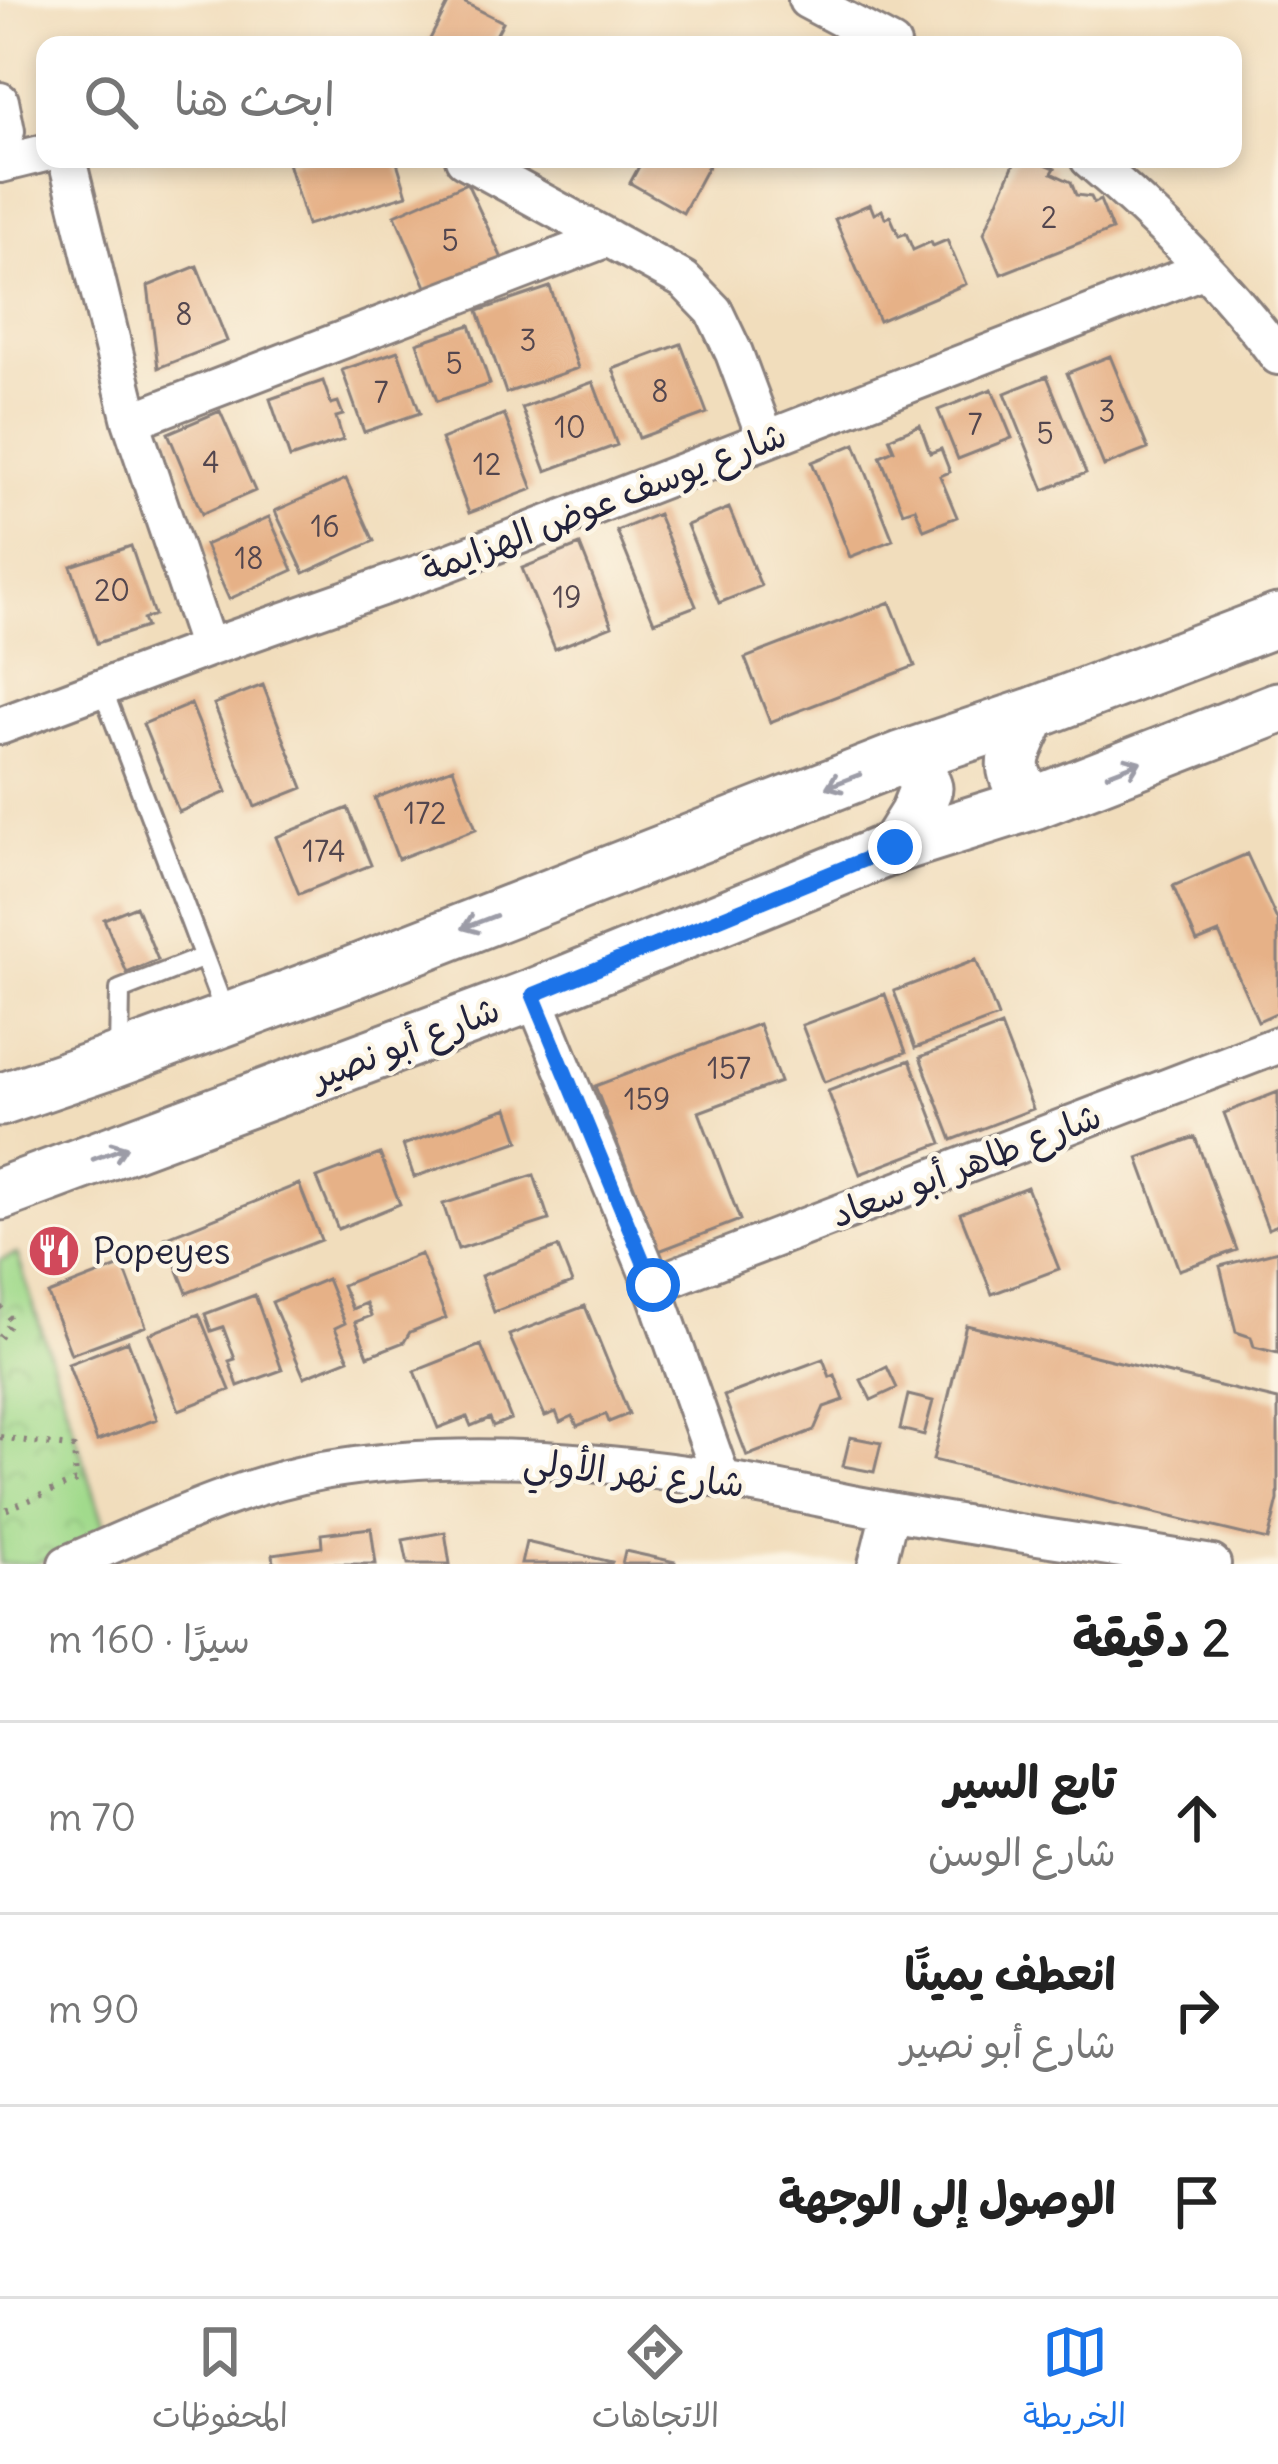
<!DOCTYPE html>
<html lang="ar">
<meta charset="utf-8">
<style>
:root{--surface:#fff;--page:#f2f2f2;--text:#222;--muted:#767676;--line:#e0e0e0;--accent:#1a73e8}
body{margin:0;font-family:Delius,"Playpen Sans Arabic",sans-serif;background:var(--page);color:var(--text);direction:rtl}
.stop{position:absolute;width:36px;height:36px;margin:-27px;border:9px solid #1a73e8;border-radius:50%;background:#fff}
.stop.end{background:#1a73e8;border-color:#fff;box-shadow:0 3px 12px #0008}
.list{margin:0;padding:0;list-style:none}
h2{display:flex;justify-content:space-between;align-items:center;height:156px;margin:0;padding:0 48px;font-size:51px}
h2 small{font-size:39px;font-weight:400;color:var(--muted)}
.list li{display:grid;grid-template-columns:78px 1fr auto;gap:36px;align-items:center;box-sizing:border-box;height:192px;padding:0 48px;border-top:3px solid var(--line)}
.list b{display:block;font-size:45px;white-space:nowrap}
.list p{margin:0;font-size:39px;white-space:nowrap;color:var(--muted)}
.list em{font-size:39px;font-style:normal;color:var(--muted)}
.icon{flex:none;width:66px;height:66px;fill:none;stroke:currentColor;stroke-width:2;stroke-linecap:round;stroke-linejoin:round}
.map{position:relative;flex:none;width:1278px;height:1564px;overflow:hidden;direction:ltr}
.search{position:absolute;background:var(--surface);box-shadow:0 6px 18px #0003;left:36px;right:36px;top:36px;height:132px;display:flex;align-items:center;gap:30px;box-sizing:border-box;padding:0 42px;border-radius:24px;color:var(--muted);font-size:45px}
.sheet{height:732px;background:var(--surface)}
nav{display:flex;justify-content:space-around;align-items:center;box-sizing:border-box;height:168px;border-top:3px solid var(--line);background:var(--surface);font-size:33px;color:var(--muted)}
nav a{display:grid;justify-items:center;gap:6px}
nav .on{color:var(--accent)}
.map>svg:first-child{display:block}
.park{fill:url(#park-crowns);stroke:#627e64;stroke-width:3}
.building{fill:#e6b187}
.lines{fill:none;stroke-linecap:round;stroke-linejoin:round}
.service-casing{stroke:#8a807c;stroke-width:24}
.minor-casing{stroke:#8a807c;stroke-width:42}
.secondary-casing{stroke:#8a807c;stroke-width:57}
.path{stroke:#8a807c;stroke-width:6;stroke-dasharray:3 9;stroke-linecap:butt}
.service{stroke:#fff;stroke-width:18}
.minor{stroke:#fff;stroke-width:36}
.secondary{stroke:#fff;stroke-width:51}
.oneway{stroke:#9c9ca7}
.route{stroke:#1a73e8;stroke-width:15}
.labels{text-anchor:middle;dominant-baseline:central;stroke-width:9;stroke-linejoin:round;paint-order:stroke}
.number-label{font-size:30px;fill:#53464e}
.street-label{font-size:36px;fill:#22223b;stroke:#fcf5e5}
.poi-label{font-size:36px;fill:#22223b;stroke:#fcf5e5;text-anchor:start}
</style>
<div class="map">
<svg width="1278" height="1564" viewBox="0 0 1278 1564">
<defs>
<pattern id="park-crowns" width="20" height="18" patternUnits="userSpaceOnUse" patternTransform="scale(3)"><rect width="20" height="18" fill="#a1da8c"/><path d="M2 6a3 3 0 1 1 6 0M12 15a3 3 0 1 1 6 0" fill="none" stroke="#8abb7a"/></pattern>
</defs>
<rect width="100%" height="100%" fill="#fcf5e5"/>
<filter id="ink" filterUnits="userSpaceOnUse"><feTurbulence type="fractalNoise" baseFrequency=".00833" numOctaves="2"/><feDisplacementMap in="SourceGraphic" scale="24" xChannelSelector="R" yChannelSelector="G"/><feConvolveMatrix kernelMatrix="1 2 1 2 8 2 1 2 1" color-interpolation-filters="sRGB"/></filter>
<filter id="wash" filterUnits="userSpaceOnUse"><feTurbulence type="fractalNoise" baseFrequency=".004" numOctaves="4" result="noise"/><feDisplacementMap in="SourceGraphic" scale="48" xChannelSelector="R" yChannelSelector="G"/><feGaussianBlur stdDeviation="2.7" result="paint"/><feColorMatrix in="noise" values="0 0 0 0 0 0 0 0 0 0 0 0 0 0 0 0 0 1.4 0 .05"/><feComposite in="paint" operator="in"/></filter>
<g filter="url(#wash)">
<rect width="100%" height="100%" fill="#f1ddbc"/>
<path class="park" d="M17,1254L108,1536L34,1564H0V1260Z"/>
<g id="blocks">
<path class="building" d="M450,0H459L503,22L491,45H427Z
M301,159H396L407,195L307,225L288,163Z
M643,159H712L683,213L630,183Z
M1016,159H1034L1055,168L1052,173L1071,182L1076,195L1091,197L1094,203L1100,200L1112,230L1001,274L984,233Z
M467,183L505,265L431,298L395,215Z
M870,204L874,214L882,210L885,218L890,216L899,236L906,233L913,250L931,242L933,246L947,240L966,284L879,321L835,219Z
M197,266L227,341L158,368L148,286Z
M550,287L578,368L506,393L478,311Z
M470,325L490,384L437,401L417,343Z
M681,344L707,413L639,438L613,369Z
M398,351L420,413L364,432L342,370Z
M1110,356L1148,449L1104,466L1067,373Z
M1047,376L1086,473L1044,490L1005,393Z
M323,381L331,404L338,402L343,415L336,417L343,440L290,458L270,399Z
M593,382L617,445L546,471L522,408Z
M992,389L1012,438L958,459L938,410Z
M220,411L255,491L202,514L168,433Z
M504,414L533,489L469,513L441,439Z
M920,425L930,453L941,449L950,472L940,476L957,517L924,530L915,508L903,512L880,456L894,450L889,438Z
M855,444L893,540L850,557L812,462Z
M346,479L374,541L304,573L275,511Z
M729,508L761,586L719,603L687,525Z
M658,514L696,606L654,622L617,531Z
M269,517L293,570L229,599L205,545Z
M580,545L612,626L555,649L522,568Z
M131,546L154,615L143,619L146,627L97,643L71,566Z
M890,602L915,666L770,722L745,658Z
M263,685L303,788L255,807L214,704Z
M191,704L227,792L179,812L143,724Z
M453,768L476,829L398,859L375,798Z
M348,808L371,865L299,894L276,837Z
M1247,854L1278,922V1012L1258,1021L1219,933L1197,942L1173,886Z
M136,906L158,960L127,973L104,919Z
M976,960L998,1017L915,1048L894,991Z
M885,994L906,1052L824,1082L802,1025Z
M759,1024L780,1082L699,1112L740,1220L659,1251L595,1086Z
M1001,1026L1033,1109L952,1140L920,1057Z
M910,1060L942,1143L860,1174L828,1091Z
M1278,1092V1225L1268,1229L1224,1113Z
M508,1108L519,1141L414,1177L403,1145Z
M1195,1137L1237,1250L1179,1270L1138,1158Z
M380,1154L400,1204L338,1229L317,1178Z
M534,1175L549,1220L458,1249L443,1204Z
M299,1184L321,1240L187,1293L165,1238Z
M1027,1187L1059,1269L992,1294L960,1213Z
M558,1247L572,1283L494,1312L481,1276Z
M1278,1251V1353L1254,1347L1251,1337L1236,1332L1220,1266Z
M421,1254L446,1318L410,1332L404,1342L368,1356L355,1322L371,1316L366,1303L352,1309L342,1285Z
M123,1265L146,1326L71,1354L48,1294Z
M327,1279L345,1323L335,1328L349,1359L304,1377L272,1302Z
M255,1295L282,1370L238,1386L229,1361L235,1359L223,1327L211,1331L205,1314Z
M585,1306L629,1414L609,1422L606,1414L577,1426L573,1416L560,1422L556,1412L545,1416L509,1335Z
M199,1314L230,1390L179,1410L149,1334Z
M966,1325L1278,1400V1500L1268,1540L933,1460Z
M128,1341L157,1419L97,1441L68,1364Z
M481,1345L511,1419L493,1426L490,1418L471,1426L467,1417L438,1428L415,1371Z
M823,1359L830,1377L835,1375L844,1400L824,1407L814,1430L747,1456L724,1396Z
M887,1367L897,1388L871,1400L861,1380Z
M908,1395L933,1401L924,1435L900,1429Z
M850,1437L881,1443L874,1472L843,1466Z
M371,1528L376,1564H274L273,1554L322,1547L321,1534Z
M445,1532L450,1564H408L403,1540Z
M526,1542L612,1562L611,1564H521Z
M625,1551L675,1562V1564H622Z"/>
</g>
</g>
<g filter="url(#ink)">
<use href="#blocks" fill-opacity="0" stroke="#8a807c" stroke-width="3"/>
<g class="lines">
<g class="service-casing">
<path id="service" d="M102,688L225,1013
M119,1056L120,990L204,957"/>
</g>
<g class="minor-casing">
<path id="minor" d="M807,0L892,45
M0,101L6,131
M67,159L131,421L208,648
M464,159L684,280L714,311L734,353L766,439
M1089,159C1158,218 1224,283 1278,356
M0,164L45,153
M131,421L608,238
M0,726L208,648L438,567L1205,269
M533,995L653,1285L722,1480
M653,1285L1278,1045
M67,1564C150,1529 233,1487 322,1471C452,1448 590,1459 720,1479C776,1488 833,1501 889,1511C996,1531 1104,1545 1212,1564
M877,1564L890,1512"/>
</g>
<g class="secondary-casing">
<path id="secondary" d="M1032,714C1014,755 1000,766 1034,803
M895,847L915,815L926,788L920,772L901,758
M0,1100L111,1062L341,977L901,758L1032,714L1278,620
M0,1194L533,995L895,847L1034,803L1278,708"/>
</g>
<path class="path" d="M0,1307L12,1321L0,1338
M0,1437L74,1448L76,1481L0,1512"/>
<use href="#service" class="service"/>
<use href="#minor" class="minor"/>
<use href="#secondary" class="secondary"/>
</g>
<defs><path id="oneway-shaft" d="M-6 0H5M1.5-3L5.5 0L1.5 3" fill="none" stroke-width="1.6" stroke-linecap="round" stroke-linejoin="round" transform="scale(3)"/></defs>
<g class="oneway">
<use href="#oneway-shaft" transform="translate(1124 768) rotate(-21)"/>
<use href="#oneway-shaft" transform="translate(843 781) rotate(159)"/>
<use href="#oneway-shaft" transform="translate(479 922) rotate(159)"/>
<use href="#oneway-shaft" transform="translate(110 1153) rotate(-20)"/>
</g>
</g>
<g class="lines" filter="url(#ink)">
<path class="route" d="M653,1285L533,995L895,847"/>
</g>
<defs>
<g id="restaurant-disc" transform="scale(2.7)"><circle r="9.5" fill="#d1495b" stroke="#fcf5e5"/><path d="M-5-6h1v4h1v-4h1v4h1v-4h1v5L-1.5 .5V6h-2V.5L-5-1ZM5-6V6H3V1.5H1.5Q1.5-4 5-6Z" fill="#fff"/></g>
</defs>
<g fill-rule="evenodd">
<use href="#restaurant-disc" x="54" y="1251"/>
</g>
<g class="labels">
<g class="number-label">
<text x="1049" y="217">2</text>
<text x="450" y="240">5</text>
<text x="184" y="314">8</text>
<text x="528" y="340">3</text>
<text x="454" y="363">5</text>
<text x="660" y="391">8</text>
<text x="381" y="392">7</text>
<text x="1107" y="411">3</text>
<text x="975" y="424">7</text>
<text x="570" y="427">10</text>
<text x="1045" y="433">5</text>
<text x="211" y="462">4</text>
<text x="487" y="464">12</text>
<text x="325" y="526">16</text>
<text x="249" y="558">18</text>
<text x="112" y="590">20</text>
<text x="567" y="597">19</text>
<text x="425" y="813">172</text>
<text x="324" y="851">174</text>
<text x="729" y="1068">157</text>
<text x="647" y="1099">159</text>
</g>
<g class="street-label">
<text transform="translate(604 502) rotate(-21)">شارع يوسف عوض الهزايمة</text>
<text transform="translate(405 1043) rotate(-21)">شارع أبو نصير</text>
<text transform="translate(966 1165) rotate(-21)">شارع طاهر أبو سعاد</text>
<text transform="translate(634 1473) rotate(6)">شارع نهر الأولي</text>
</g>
<g class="poi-label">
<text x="93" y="1251">Popeyes</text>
</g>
</g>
</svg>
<div class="stop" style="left:653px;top:1285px"></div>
<div class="stop end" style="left:895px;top:847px"></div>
<div class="search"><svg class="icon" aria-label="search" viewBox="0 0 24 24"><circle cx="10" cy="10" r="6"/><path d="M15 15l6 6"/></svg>ابحث هنا</div>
</div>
<section class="sheet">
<h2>2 دقيقة<small>سيرًا · 160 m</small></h2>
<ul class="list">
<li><svg class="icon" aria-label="ahead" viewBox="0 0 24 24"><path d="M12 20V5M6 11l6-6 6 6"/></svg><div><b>تابع السير</b><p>شارع الوسن</p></div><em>70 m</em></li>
<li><svg class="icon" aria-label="right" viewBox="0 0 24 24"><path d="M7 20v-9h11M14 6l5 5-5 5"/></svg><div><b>انعطف يمينًا</b><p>شارع أبو نصير</p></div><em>90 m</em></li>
<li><svg class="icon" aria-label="arrive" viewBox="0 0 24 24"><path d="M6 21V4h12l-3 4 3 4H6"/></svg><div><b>الوصول إلى الوجهة</b></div></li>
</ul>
</section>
<nav>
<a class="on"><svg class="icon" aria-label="map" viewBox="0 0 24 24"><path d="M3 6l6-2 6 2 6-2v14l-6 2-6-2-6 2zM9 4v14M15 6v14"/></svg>الخريطة</a>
<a><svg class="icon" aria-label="directions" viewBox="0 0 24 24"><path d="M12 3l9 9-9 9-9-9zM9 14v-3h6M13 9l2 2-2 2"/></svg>الاتجاهات</a>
<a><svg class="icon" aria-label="saved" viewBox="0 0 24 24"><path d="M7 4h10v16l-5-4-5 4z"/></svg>المحفوظات</a>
</nav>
